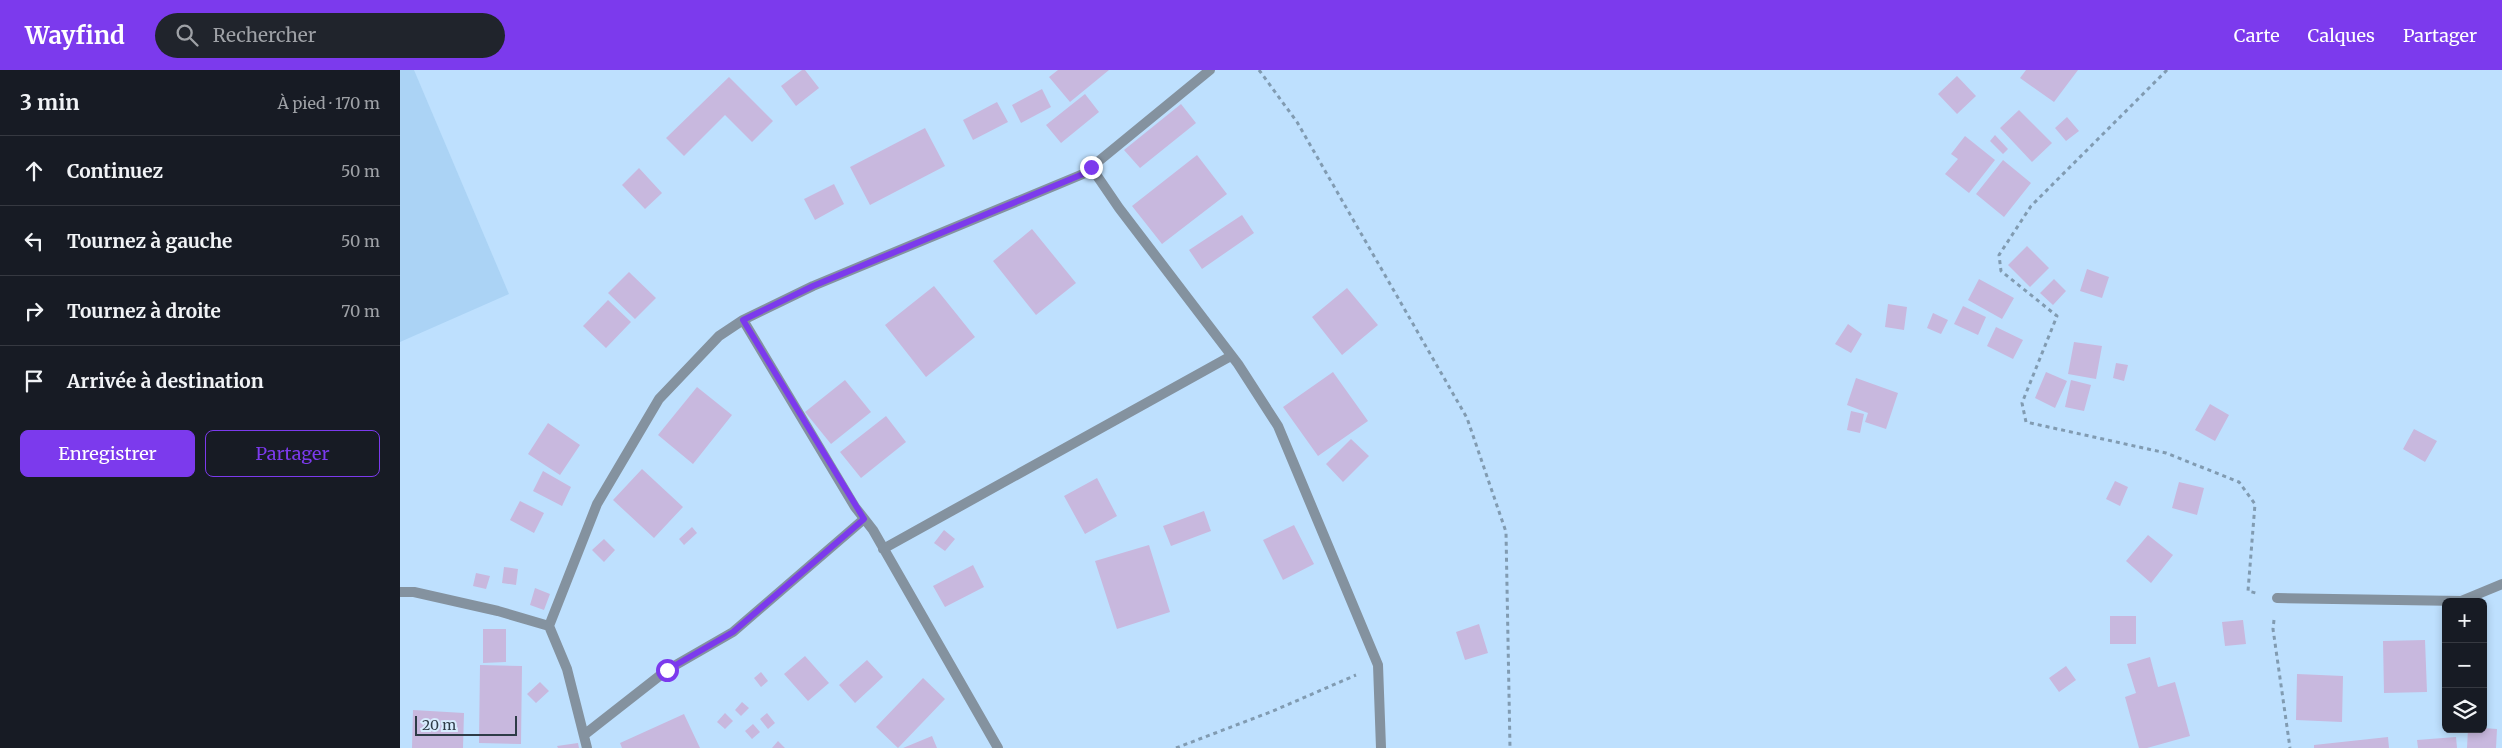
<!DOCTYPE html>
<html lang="fr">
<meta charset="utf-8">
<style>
:root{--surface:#171b24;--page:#20242c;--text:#f1f3f6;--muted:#9ea1a6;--line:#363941;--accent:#7c3aed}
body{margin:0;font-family:Merriweather,serif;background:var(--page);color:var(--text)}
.controls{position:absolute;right:15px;bottom:15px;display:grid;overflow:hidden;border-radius:8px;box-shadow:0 2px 8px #0003}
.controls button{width:45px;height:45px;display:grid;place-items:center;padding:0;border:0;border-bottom:1px solid var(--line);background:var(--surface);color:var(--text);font:25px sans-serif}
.scale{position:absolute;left:15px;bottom:12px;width:102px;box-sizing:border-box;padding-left:5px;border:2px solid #2e3c47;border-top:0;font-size:14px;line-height:18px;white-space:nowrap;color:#2e3c47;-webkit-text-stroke:4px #d7ecfe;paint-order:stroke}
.stop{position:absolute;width:15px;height:15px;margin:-11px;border:4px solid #7c3aed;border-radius:50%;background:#fff}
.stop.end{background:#7c3aed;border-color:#fff;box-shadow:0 1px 5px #0008}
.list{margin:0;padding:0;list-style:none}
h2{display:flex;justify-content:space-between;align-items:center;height:65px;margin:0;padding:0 20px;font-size:21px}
h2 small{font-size:16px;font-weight:400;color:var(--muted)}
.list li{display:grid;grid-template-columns:32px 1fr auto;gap:15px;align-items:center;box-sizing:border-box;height:70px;padding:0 20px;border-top:1px solid var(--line)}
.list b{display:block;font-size:19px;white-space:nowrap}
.list em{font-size:16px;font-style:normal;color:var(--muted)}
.actions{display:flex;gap:10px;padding:15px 20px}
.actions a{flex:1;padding:11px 0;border:1px solid var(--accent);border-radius:8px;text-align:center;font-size:18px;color:var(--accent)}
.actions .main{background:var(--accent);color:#fff}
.icon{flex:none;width:28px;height:28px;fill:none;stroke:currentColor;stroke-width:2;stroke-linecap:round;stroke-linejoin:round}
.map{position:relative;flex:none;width:2102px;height:678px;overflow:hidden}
header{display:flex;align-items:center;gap:30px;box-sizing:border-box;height:70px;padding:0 25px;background:var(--accent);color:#fff}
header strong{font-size:24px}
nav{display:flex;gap:28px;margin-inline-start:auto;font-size:18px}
.search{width:350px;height:45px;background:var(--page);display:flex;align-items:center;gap:12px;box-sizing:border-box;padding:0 18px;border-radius:28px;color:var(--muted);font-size:19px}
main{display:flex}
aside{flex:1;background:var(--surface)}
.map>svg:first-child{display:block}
.built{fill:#abd3f5}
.building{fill:#c8b8de}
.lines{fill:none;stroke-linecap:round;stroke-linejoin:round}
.path{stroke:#819bb1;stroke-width:3;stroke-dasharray:4 4;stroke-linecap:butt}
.lane{stroke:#84929f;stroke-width:10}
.street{stroke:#84929f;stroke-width:10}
.route{stroke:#7c3aed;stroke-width:6}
</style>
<header>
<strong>Wayfind</strong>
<div class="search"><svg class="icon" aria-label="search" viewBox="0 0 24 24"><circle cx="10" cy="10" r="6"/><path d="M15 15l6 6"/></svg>Rechercher</div>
<nav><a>Carte</a><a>Calques</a><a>Partager</a></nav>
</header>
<main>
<aside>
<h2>3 min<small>À pied · 170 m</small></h2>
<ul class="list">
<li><svg class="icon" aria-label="ahead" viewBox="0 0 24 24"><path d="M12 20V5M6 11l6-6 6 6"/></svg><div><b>Continuez</b></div><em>50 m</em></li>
<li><svg class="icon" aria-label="left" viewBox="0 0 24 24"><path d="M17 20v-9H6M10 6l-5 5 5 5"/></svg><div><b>Tournez à gauche</b></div><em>50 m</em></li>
<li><svg class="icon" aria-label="right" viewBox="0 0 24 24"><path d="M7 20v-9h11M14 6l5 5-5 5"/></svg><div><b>Tournez à droite</b></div><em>70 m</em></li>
<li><svg class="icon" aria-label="arrive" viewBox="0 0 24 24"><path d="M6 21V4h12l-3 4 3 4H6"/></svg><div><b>Arrivée à destination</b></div></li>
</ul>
<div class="actions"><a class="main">Enregistrer</a><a>Partager</a></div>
</aside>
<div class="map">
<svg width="2102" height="678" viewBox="0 0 2102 678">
<rect width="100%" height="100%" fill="#bee0fe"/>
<path class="built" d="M0,0H14L109,224L0,272Z"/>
<path class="building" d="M402,0H405L419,18L396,36L381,16Z
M658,0H709L670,32L649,7Z
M1626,0H1678L1654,32L1620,8Z
M1557,6L1576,26L1557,44L1538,24Z
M329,7L373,51L352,72L325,45L284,86L266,68Z
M642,19L651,37L621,53L612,35Z
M685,24L699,42L661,73L646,55Z
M597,32L608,52L573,70L563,50Z
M781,34L796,53L740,98L724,80Z
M1619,40L1652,73L1632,92L1600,58Z
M1667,47L1679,61L1666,71L1655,58Z
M525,58L545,96L470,135L450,97Z
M1595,65L1608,79L1603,84L1590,71Z
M1565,66L1595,90L1569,123L1545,104L1558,89L1551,84Z
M797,85L827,124L762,174L732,136Z
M1603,90L1631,113L1604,147L1576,124Z
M239,98L262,123L245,139L222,115Z
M434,114L444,134L415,150L404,129Z
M842,145L854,163L802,199L789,180Z
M632,159L676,213L636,245L593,191Z
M1627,176L1649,198L1630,217L1608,195Z
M1687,199L1709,207L1702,228L1680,221Z
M229,202L256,228L235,249L208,223Z
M1579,209L1614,228L1602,249L1568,230Z
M1654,209L1666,221L1653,235L1640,223Z
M534,216L575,267L526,307L485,255Z
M947,218L978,255L942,285L912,247Z
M208,230L231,252L206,278L183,256Z
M1488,234L1507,237L1504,260L1485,257Z
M1563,236L1586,247L1578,265L1554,254Z
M1533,243L1548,250L1541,264L1527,258Z
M1448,254L1462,264L1451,283L1435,274Z
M1596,257L1623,270L1613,289L1587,276Z
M1674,272L1702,276L1696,309L1668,304Z
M1716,293L1728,295L1724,311L1713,308Z
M933,302L968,351L918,386L883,337Z
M1646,302L1667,311L1655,338L1635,328Z
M1456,308L1498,323L1486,359L1465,352L1468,343L1447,335Z
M445,310L471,342L431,374L405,342Z
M1671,310L1691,315L1684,341L1665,337Z
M297,317L332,345L293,394L258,365Z
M1810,334L1829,345L1815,371L1795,360Z
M1451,341L1464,344L1460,363L1447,360Z
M486,346L506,372L461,408L440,382Z
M148,353L180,375L160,405L128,384Z
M2014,359L2037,371L2025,392L2003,379Z
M951,369L969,386L943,412L926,394Z
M242,399L283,437L254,468L213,430Z
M143,401L171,417L162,436L133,421Z
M697,408L717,446L685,464L664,426Z
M1715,411L1728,417L1720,436L1706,429Z
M1779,412L1804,418L1797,445L1772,438Z
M120,431L144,443L134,463L110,450Z
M804,441L811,461L771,476L763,456Z
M894,455L914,494L883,510L863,470Z
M292,457L297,463L284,475L279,469Z
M544,460L555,469L545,481L534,473Z
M1748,465L1773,485L1751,513L1726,491Z
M204,469L215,480L204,492L192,480Z
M749,475L770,542L717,559L695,491Z
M573,495L584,517L545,537L533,516Z
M104,497L118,499L116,515L102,513Z
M76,503L90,506L86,519L73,516Z
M135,518L150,524L144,540L130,535Z
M1710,546H1736V574H1710Z
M1843,550L1846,574L1825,576L1822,552Z
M1079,554L1088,583L1065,590L1056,562Z
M83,559H106V592L83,593Z
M2025,570L2027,622L1984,623L1983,571Z
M405,586L429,613L408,631L384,604Z
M1750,587L1758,617L1775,612L1790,666L1747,678H1739L1725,627L1736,623L1727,594Z
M467,590L483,607L455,633L439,615Z
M80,595L122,596L121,674L79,673Z
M1666,596L1676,610L1659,622L1649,608Z
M361,602L368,611L361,617L354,608Z
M1897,604L1943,606L1942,652L1896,650Z
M523,608L545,629L498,678L476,657Z
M140,612L149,621L136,633L127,624Z
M342,632L349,638L341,646L335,640Z
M13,640L64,643L63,678H12Z
M325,643L333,651L325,659L317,652Z
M367,643L375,653L368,659L360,649Z
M284,644L300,678H222L220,673Z
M353,654L360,662L352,669L345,661Z
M2083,658L2097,659L2096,678H2067L2068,659Z
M532,666L537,678H503Z
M1988,667L1989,678H1914V675Z
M2056,667L2057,678H2018L2017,670Z
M378,671L385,678H372Z
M178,673L179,678H158L157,676Z"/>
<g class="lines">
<path class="path" d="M859,0L897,52L1067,348L1106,462L1110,678
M1767,0L1631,136L1599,185L1601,201L1657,246L1622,333L1626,352L1766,383L1839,412L1855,434L1848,521L1856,523
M1874,550L1873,559L1890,678
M776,678L873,641L956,605"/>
<path class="lane" d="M1877,528L2061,531L2102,514"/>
<path class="street" d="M691,97L719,138L838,294L878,356L978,595L981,678
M343,250L455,437L473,460L598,678
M483,479L831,286
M0,522H14L98,541L149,556L197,434L259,329L319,266L343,250L413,216L683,104L810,0
M149,556L167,599L187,678
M184,665L267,600L333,562L464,449"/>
</g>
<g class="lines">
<path class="route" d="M267,600L333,562L464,449L343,250L413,216L683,104L691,97"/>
</g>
</svg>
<div class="controls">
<button>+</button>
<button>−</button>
<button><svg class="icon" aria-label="layers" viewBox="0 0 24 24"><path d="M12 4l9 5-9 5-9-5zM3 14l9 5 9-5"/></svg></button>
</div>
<div class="scale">20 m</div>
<div class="stop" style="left:267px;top:600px"></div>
<div class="stop end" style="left:691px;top:97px"></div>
</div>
</main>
